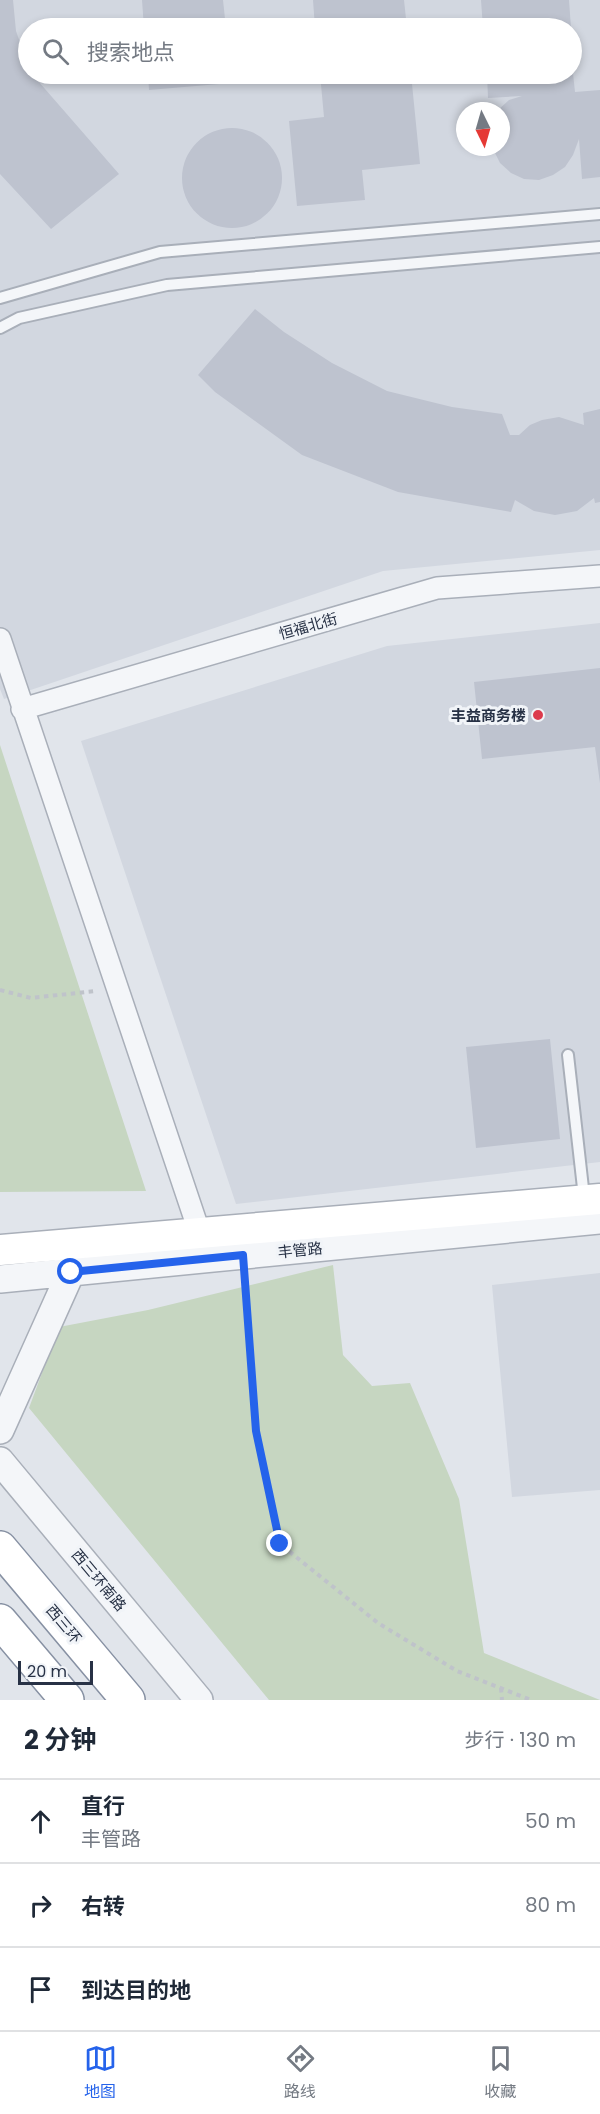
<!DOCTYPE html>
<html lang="zh">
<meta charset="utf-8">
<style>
:root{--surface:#fff;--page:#f2f2f3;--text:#1f2937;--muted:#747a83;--line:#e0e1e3;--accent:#2563eb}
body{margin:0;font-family:Poppins,"Noto Sans SC",sans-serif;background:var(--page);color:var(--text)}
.compass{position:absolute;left:456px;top:102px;width:54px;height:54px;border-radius:50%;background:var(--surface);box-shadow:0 3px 9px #0003;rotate:175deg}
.scale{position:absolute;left:18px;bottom:15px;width:75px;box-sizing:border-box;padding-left:6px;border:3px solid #273145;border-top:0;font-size:16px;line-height:21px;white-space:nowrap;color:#273145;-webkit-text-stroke:4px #f1f4f8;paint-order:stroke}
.stop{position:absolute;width:18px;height:18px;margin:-14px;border:4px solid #2563eb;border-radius:50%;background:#fff}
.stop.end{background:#2563eb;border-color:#fff;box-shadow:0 2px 6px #0008}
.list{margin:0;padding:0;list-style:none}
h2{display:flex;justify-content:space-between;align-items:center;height:78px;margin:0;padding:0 24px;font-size:26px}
h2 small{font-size:20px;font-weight:400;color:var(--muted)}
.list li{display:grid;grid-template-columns:39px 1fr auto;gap:18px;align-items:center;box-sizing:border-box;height:84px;padding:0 24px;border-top:2px solid var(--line)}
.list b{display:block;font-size:22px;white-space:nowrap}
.list p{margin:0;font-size:20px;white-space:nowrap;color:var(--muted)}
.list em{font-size:20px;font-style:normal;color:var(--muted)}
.icon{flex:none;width:33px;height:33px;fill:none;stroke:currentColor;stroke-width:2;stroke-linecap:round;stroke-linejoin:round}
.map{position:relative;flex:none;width:600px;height:1700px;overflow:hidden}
.search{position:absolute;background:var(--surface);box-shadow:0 3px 9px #0003;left:18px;right:18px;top:18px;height:66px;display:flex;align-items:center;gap:15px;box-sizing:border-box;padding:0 21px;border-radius:33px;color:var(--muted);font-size:22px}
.sheet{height:330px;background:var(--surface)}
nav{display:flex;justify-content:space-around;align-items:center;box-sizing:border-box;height:84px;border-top:2px solid var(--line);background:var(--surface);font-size:16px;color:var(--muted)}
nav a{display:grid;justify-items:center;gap:3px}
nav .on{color:var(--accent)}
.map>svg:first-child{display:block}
.built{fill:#d2d7e0;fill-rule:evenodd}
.green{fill:#c6d6c1}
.building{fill:#bec3cf}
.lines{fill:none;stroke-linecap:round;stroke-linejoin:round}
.service-casing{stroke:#a9afb9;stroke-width:14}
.minor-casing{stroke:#a9afb9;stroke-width:24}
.tertiary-casing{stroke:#a9afb9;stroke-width:30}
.secondary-casing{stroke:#a9afb9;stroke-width:33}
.trunk-casing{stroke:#8791a3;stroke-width:36}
.path{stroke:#bfc3ca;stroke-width:4;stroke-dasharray:4.5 4.5;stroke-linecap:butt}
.service{stroke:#f4f6f9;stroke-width:10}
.minor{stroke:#f4f6f9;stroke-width:21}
.tertiary{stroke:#f4f6f9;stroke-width:27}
.secondary{stroke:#fff;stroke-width:30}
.trunk{stroke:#fff;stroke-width:33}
.route{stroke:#2563eb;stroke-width:8}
.poi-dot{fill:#dc3a4c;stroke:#f1f4f8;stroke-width:2}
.labels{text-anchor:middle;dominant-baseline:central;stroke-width:6;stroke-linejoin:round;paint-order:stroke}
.street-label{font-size:15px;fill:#273145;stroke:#f1f4f8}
.poi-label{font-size:15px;font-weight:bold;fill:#273145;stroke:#f1f4f8;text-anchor:end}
</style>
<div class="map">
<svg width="600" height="1700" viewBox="0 0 600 1700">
<rect width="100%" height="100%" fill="#e1e5eb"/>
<path class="built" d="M0,0H600V550L383,571L4,699L0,689ZM28,28H572V74H28ZM465,111H501V147H465Z
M600,623V1162L236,1204L81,741L387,646Z
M600,1273V1490L512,1497L492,1285Z"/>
<path class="green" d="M0,745L146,1191L0,1192Z
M333,1265L343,1355L372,1386L410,1383L459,1499L484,1653L600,1700H269L29,1408L59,1327L148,1310Z"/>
<path class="building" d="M0,0H13L16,31L28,65V74H32L119,174L51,229L0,174Z
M142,0H223L226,28H144Z
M313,0H404L407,28H315Z
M481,0H569L571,28H483Z
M572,64L575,92L600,90V177L582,179L579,139L573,155L565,167L553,175L539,180L524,179L511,173L500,163L492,147H501V111H497L509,100L522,96L488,98L487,74H572Z
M148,74H230L231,83L149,90Z
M320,74H411L420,164L362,170L365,200L297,206L289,121L324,117Z
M182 178a50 50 0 1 1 100 0a50 50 0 1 1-100 0Z
M255,309L284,332L332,363L387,391L452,407L502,414L510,435H519L530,425L542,420L559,417L584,425L583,413L600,409V502L595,503L594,498L577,511L555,515L534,511L515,500L511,512L398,492L302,455L215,392L198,375Z
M600,668V783L595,747L482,759L474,682Z
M550,1039L560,1139L476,1148L466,1047Z"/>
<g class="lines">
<g class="service-casing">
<path id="service" d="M0,298L160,252L600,214
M0,328L19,318L167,285L600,247
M568,1055L584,1197"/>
</g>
<g class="minor-casing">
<path id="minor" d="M0,639L200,1234
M22,709L437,588L600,576"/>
</g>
<g class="tertiary-casing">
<path id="tertiary" d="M0,1279L600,1220
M0,1430L71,1272
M0,1461L199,1700"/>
</g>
<g class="secondary-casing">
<path id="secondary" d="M0,1250L600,1199"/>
</g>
<g class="trunk-casing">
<path id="trunk" d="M0,1548L128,1700
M0,1621L67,1700"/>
</g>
<path class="path" d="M0,990L31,998L95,991
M245,1280L256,1431L280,1544L378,1623L457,1671L531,1700
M501,1688L502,1700"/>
<use href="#service" class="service"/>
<use href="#minor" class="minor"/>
<use href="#tertiary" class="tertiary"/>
<use href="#secondary" class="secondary"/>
<use href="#trunk" class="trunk"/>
</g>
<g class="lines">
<path class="route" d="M71,1272L243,1255L256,1431L280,1544"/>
</g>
<circle class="poi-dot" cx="538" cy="715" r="6"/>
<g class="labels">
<g class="street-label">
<text transform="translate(308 626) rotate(-16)">恒福北街</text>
<text transform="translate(300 1250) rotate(-6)">丰管路</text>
<text transform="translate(99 1580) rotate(50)">西三环南路</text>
<text transform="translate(64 1624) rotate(50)">西三环</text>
</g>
<g class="poi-label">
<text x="526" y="715">丰益商务楼</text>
</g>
</g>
</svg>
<svg class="compass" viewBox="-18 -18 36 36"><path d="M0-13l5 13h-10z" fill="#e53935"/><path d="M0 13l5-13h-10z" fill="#747a83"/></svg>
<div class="scale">20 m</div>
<div class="stop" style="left:71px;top:1272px"></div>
<div class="stop end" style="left:280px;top:1544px"></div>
<div class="search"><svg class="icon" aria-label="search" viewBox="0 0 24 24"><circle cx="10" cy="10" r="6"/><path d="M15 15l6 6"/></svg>搜索地点</div>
</div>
<section class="sheet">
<h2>2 分钟<small>步行 · 130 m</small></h2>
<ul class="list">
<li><svg class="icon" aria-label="ahead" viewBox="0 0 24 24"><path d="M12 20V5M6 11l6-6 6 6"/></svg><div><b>直行</b><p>丰管路</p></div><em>50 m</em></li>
<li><svg class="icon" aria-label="right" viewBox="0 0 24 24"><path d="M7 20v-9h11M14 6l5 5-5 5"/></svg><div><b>右转</b></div><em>80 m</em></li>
<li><svg class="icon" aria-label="arrive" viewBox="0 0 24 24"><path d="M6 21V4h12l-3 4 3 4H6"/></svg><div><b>到达目的地</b></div></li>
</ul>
</section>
<nav>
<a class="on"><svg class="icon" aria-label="map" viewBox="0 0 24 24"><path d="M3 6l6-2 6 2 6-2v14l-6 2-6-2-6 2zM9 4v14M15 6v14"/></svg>地图</a>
<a><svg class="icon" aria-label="directions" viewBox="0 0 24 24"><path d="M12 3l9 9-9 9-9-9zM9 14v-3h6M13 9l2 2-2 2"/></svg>路线</a>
<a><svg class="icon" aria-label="saved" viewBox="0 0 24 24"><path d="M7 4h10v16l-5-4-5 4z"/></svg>收藏</a>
</nav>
